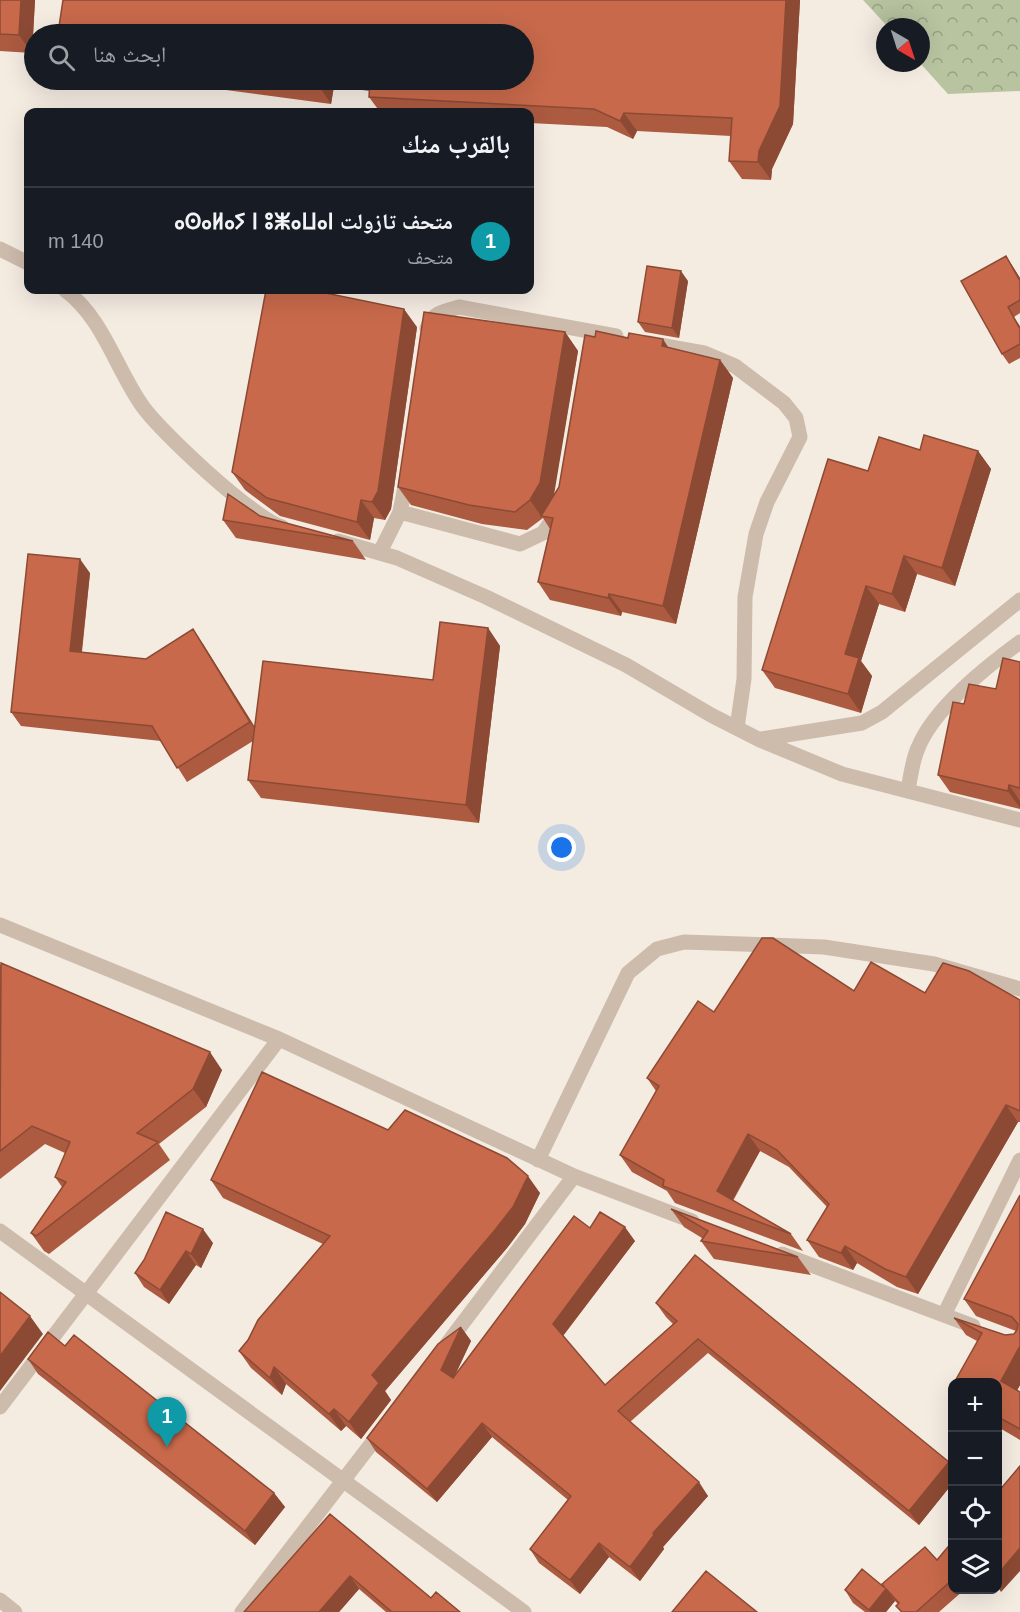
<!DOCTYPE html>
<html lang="ar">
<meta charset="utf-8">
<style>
:root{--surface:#171b24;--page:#20242c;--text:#f1f3f6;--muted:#9ea1a6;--line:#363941;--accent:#2563eb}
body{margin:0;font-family:Arial,"Noto Naskh Arabic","Noto Sans Tifinagh",sans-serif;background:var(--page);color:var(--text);direction:rtl}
.controls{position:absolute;right:18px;bottom:18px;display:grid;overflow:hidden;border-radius:12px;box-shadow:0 6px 24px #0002}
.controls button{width:54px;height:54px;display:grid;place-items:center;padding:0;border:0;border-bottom:2px solid var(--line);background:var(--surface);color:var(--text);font:30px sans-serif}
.compass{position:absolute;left:876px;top:18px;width:54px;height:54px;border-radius:50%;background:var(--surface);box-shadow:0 6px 24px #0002;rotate:141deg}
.you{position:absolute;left:562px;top:848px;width:21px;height:21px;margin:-15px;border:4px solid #fff;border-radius:50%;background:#1a73e8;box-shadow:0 0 0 9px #1a73e833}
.badge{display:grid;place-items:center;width:39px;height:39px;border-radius:50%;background:var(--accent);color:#fff;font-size:20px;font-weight:700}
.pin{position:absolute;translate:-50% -50px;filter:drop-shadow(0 2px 3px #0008)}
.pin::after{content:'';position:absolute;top:32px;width:21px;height:18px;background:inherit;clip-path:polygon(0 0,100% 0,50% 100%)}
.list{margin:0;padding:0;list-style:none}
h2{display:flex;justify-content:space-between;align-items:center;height:78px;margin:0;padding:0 24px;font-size:26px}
h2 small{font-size:20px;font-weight:400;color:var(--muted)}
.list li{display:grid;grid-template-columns:39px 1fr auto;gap:18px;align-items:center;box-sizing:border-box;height:108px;padding:0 24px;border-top:2px solid var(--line)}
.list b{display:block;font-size:22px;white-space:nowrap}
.list p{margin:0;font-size:20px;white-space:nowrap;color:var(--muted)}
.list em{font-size:20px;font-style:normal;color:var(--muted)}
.icon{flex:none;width:33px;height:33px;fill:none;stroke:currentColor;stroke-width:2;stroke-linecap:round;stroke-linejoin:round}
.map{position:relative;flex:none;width:1020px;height:1612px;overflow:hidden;direction:ltr}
.search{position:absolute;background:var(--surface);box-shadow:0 6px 24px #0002;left:24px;top:24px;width:510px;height:66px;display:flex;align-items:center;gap:15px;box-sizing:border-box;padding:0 21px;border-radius:33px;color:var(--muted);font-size:22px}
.panel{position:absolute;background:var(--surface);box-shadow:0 6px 24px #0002;left:24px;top:108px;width:510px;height:186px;border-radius:12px;direction:rtl}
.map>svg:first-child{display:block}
.forest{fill:url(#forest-crowns)}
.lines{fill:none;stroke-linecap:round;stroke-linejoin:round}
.minor{stroke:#cdbbac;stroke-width:15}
.wall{fill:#ac5a40}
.shaded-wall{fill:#8c4a34}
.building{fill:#c8694b;stroke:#8c4a34;stroke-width:1.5}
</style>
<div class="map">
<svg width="1020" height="1612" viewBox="0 0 1020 1612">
<defs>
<pattern id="forest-crowns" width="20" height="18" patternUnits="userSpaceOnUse" patternTransform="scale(1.5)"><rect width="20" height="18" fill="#b8c4a0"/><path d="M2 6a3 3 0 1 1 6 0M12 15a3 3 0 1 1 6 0" fill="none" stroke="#97a083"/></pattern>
</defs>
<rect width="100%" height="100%" fill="#f4ebe1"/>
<path class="forest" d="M863,0H1020V91L948,94L920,63L921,27H888Z"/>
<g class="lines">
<path class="minor" d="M0,249L28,263
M65,290C102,317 115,366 141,404C158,430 254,519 282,527
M427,328C432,313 444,311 459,307L616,336
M648,343L704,353L735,366L784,403L796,418L800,437L767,502L756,534L745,597L744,679L737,728
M400,512L520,544L543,533L560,509
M338,541L397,558L486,597L626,665L711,715L760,740L842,774L1020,820
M380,552L400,512L407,477
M761,739L862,723L882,712L1020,600
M908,789C911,776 912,761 918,748C934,708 986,667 1020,642
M0,925L279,1039L574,1176L692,1221
M538,1160L628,973L657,949L684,942L824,947L934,964L1020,989
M0,1231L524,1612
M782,1254L973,1326
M944,1315L1020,1160
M447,1344L574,1176
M0,1407L279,1039
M0,1600L15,1612
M242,1612L382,1430"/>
</g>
<path class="wall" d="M0,0H35L32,53L0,51Z
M63,0H800L793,124L772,169L771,180L742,179L729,161L731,136L637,131L633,139L607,127L530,123V112H380L369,97V91L334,86L331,104L151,80H524V34H59L58,33Z
M1006,256L1020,278V313L1014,317L1020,326V358L1009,364L1002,354Z
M688,281L679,338L645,332L638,322Z
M417,327L391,509L385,520L374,518L370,540L280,516L245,490L232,472Z
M565,332L578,351L553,496L668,347L720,360L733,378L676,624L622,612L621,616L550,600L538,582L550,529L543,518L527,530L482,524L411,505L398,487Z
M920,450L978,451L991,469L955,586L917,574L905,612L879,604L861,661L872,676L861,713L775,688L762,670L868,471Z
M260,516L353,541L366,560L236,538L223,520Z
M90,573L82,652L146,659L203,644L255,727L433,680L488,628L500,646L479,823L261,798L248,780L253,741L187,782L161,741L21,726L11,712Z
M1020,662V809L950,792L938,775L964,704L996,689Z
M0,965L222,1070L206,1107L159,1144L170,1160L49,1254L44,1251L31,1233L62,1187L55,1177L65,1153L45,1144L0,1179Z
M854,991L925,993L1020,1000V1122H1018L918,1294L897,1287L857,1263L853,1270L819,1257L807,1240L827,1207L789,1167L760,1151L733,1201L791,1234L803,1251L675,1203L667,1191L632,1172L620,1155L656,1091L647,1078L714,1012Z
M388,1130L540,1193L525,1224L507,1248L385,1391L391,1400L361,1439L346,1426L341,1431L286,1384L282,1395L251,1368L239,1351L323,1244L223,1198L211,1180Z
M1020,1195V1385L1017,1390L1020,1392V1440L998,1427V1383L977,1341L966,1335L954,1318L1005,1335L1014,1334L1016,1331L976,1316L964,1299Z
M671,1209L798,1257L811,1275L714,1259L701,1241L702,1238L684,1227Z
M590,1228L635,1241L563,1336L605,1385L673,1324L666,1317L656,1303L949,1462L952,1467V1484L919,1525L708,1353L630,1422L708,1496L663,1547L664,1549L640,1581L609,1557L580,1594L539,1563L530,1549L568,1500L492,1437L437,1502L376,1452L367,1438L461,1327L471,1341L455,1375Z
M213,1243L201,1268L196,1265L169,1304L144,1287L135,1273L144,1260Z
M65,1346L274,1493L285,1507L255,1545L38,1374L28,1359Z
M330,1514L431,1598L460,1612H386L359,1589L339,1612H244Z
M952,1542V1590H964L939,1612H901L896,1606L898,1604L895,1601L886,1612H865L853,1603L845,1590L884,1587L937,1560Z"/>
<path class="shaded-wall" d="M21,0H35L32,53L19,35Z
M786,0H800L793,124L772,169L771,180L758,162L759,151Z
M320,80H329L334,86L331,104L319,86Z
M624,113L637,131L633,139L620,121Z
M1006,256L1020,278V281Z
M681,271L688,281L679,338L672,328Z
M404,309L417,327L391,509L385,520L372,502Z
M565,332L578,351L553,501L541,516L530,500Z
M663,339L675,358L662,346Z
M720,360L733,378L676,624L663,606Z
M978,451L991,469L955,586L942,568Z
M361,500L374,518L370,540L357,522Z
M904,556L917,574L905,612L892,594Z
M80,559L90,573L80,666L70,651Z
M866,586L879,604L861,661L872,676L861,713L848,694L845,654Z
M609,594L622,612L621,616L608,598Z
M488,628L500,646L479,823L466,805Z
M193,629L203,644L260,736L250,722Z
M1009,785L1020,801V808L1008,791Z
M210,1052L222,1070L206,1107L193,1089Z
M1006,1105L1018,1122L918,1294L906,1277Z
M748,1134L760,1151L728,1208L717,1191Z
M528,1176L540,1193L525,1224L507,1248L385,1391L391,1400L361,1439L349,1422L372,1375Z
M625,1227L635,1241L562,1337L553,1324Z
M203,1229L213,1243L201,1268L191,1254Z
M845,1246L857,1263L853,1270L841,1253Z
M186,1251L196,1265L169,1304L160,1290Z
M30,1316L43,1334L0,1391V1356Z
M461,1327L471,1341L451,1384L441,1370Z
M1020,1346V1385L1013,1398L1001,1381Z
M274,1367L286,1384L282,1395L270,1378Z
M334,1409L346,1426L341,1431L329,1414Z
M482,1423L492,1437L437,1502L427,1489Z
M949,1462L952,1467V1484L919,1525L909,1511Z
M699,1482L708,1496L663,1547L664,1549L640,1581L630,1567L653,1533Z
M274,1493L285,1507L255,1545L245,1531Z
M599,1543L609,1557L580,1594L570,1580Z
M1020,1548V1571L1001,1592L998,1587V1574Z
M350,1576L359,1589L339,1612H319Z
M886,1589L895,1601L886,1612H870L869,1610Z"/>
<path class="building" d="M0,0H21L19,35L0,34Z
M63,0H786L780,106L759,151L758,162L729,161L732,118L624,113L620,121L594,109L369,97L370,80H524V34H71L58,33Z
M270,80H320L319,86Z
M1006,256L1020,281V300L1008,307L1020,329V344L1002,354L961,281Z
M647,266L681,271L672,328L638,322Z
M266,290H311L404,309L378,491L372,502L361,500L357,522L267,498L232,472Z
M424,312L565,332L540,483L530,500L515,512L469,505L398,487Z
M596,331L628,338L629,333L663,339L662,346L720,360L663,606L609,594L608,598L538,582L553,518L541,516L559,487L585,335L595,337Z
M924,435L978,451L942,568L904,556L892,594L866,586L845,654L859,658L848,694L762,670L828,459L868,471L879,437L920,450Z
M228,494L260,516L353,541L223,520Z
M28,554L80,559L70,651L146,659L193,629L250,722L177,768L152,726L11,712Z
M440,622L488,628L466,805L248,780L263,661L433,680Z
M1003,658L1020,662V788L1009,785L1008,791L938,775L953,702L964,704L969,684L996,689Z
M762,938H773L854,991L871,962L925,993L943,963L969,971L1020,1000V1111L1006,1105L906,1277L885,1269L845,1246L841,1253L807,1240L829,1204L777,1150L748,1134L717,1191L791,1234L663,1186L664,1180L620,1155L659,1086L647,1078L698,1001L714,1012Z
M1,963L210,1052L193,1089L137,1133L158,1142L36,1236L31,1233L66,1182L55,1177L70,1142L32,1126L0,1151Z
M262,1072L388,1130L405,1110L507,1158L528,1176L513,1207L495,1230L372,1375L379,1383L349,1422L334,1409L329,1414L274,1367L270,1378L239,1351L248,1340L258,1320L330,1236L211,1180Z
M1020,1195V1346L1001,1381L1020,1392V1429L998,1417V1383H954L982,1333L954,1318L1005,1335L1014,1334L1017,1330L1018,1324L1012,1317L964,1299Z
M671,1209L798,1257L701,1241L708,1231Z
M166,1212L203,1229L191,1254L186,1251L160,1290L135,1273L144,1260Z
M600,1212L625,1227L553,1324L605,1385L677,1321L656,1303L695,1255L949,1462L909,1511L698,1339L618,1411L699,1482L653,1533L654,1535L630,1567L599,1543L570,1580L530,1549L571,1496L482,1423L427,1489L367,1438L438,1344L461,1327L441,1370L453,1378L574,1216L590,1228Z
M0,1292L30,1316L0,1356Z
M48,1332L65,1346L74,1335L274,1493L245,1531L28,1359Z
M952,1385V1393L949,1391Z
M1020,1466V1548L998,1574V1492Z
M330,1514L431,1598L436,1592L460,1612H392L350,1576L319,1612H244Z
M952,1542V1580L916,1612H902L896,1606L899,1603L886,1589L869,1610L845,1590L862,1569L885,1588L882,1584L925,1547L937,1560Z
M706,1571L757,1612H672Z"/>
</svg>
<div class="controls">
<button>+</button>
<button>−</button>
<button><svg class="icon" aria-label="locate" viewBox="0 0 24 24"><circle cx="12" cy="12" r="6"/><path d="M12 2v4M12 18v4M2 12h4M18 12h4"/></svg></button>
<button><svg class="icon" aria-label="layers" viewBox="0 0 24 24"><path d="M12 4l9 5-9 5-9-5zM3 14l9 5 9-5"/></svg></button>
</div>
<svg class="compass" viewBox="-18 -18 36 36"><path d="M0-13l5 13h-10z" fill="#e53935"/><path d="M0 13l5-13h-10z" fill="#9ea1a6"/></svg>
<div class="you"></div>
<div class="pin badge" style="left:167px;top:1447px;background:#0f9aa8">1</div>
<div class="search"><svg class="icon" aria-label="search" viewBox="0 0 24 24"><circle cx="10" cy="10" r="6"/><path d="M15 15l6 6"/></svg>ابحث هنا</div>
<section class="panel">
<h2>بالقرب منك<small></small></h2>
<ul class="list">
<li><span class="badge" style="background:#0f9aa8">1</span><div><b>متحف تازولت ⴰⵙⴰⵍⴰⵢ ⵏ ⵓⵥⴰⵡⴰⵏ</b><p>متحف</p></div><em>140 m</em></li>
</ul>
</section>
</div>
